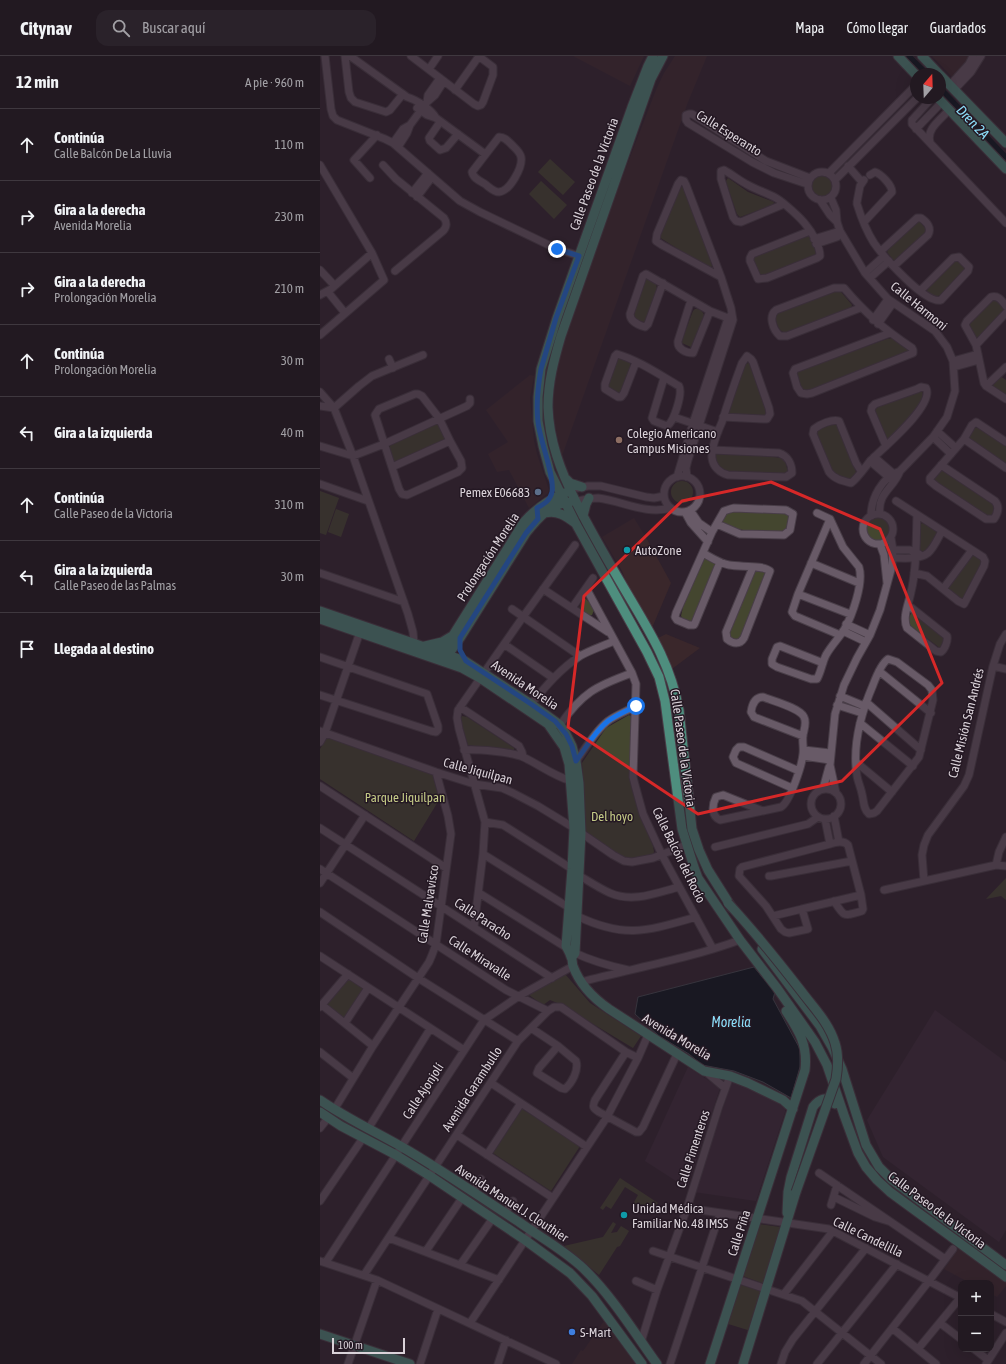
<!DOCTYPE html>
<html lang="es">
<meta charset="utf-8">
<style>
:root{--surface:#221921;--page:#2a222a;--text:#f1f3f6;--muted:#a2a0a5;--line:#3f383f}
body{margin:0;font-family:"Asap Condensed",sans-serif;background:var(--page);color:var(--text)}
.controls{position:absolute;right:12px;bottom:12px;display:grid;overflow:hidden;border-radius:8px;box-shadow:0 4px 16px #0002}
.controls button{width:36px;height:36px;display:grid;place-items:center;padding:0;border:0;border-bottom:1px solid var(--line);background:var(--surface);color:var(--text);font:20px sans-serif}
.compass{position:absolute;left:590px;top:12px;width:36px;height:36px;border-radius:50%;background:var(--surface);box-shadow:0 4px 16px #0002;rotate:19deg}
.scale{position:absolute;left:12px;bottom:10px;width:73px;box-sizing:border-box;padding-left:4px;border:2px solid #dad2d9;border-top:0;font-size:11px;line-height:14px;white-space:nowrap;color:#dad2d9;-webkit-text-stroke:3px #241823;paint-order:stroke}
.stop{position:absolute;width:12px;height:12px;margin:-9px;border:3px solid #1a73e8;border-radius:50%;background:#fff}
.stop.end{background:#1a73e8;border-color:#fff;box-shadow:0 1px 4px #0008}
.list{margin:0;padding:0;list-style:none}
h2{display:flex;justify-content:space-between;align-items:center;height:52px;margin:0;padding:0 16px;font-size:17px}
h2 small{font-size:13px;font-weight:400;color:var(--muted)}
.list li{display:grid;grid-template-columns:26px 1fr auto;gap:12px;align-items:center;box-sizing:border-box;height:72px;padding:0 16px;border-top:1px solid var(--line)}
.list b{display:block;font-size:15px;white-space:nowrap}
.list p{margin:0;font-size:13px;white-space:nowrap;color:var(--muted)}
.list em{font-size:13px;font-style:normal;color:var(--muted)}
.icon{flex:none;width:22px;height:22px;fill:none;stroke:currentColor;stroke-width:2;stroke-linecap:round;stroke-linejoin:round}
.map{position:relative;flex:none;width:686px;height:1308px;overflow:hidden}
header{display:flex;align-items:center;gap:24px;box-sizing:border-box;height:56px;padding:0 20px;background:var(--surface);border-bottom:1px solid var(--line)}
header strong{font-size:19px}
nav{display:flex;gap:22px;margin-inline-start:auto;font-size:14px}
.search{width:280px;height:36px;background:var(--page);display:flex;align-items:center;gap:10px;box-sizing:border-box;padding:0 14px;border-radius:12px;color:var(--muted);font-size:15px}
main{display:flex}
aside{flex:1;background:var(--surface)}
.map>svg:first-child{display:block}
.commercial{fill:#3a272b}
.built{fill:#3a2938}
.green{fill:#44462f}
.water{fill:#000f17;stroke:#414a51}
.lines{fill:none;stroke-linecap:round;stroke-linejoin:round}
.canal{stroke:#000f17;stroke-width:5}
.minor-casing{stroke:#493e48;stroke-width:9}
.major-casing{stroke:#493e48;stroke-width:11}
.minor{stroke:#685a67;stroke-width:7}
.major{stroke:#4e8e7e;stroke-width:9}
.major-bridge-casing{stroke:#493e48;stroke-width:11;stroke-linecap:butt}
.major-bridge{stroke:#4e8e7e;stroke-width:9}
.route{stroke:#1a73e8;stroke-width:5}
.marked{fill:none;stroke:#d62828;stroke-width:3;stroke-linejoin:round}
.education-dot{fill:#8d6e63;stroke:#241823;stroke-width:1.5}
.service-dot{fill:#5c6f8a;stroke:#241823;stroke-width:1.5}
.culture-dot{fill:#0f9aa8;stroke:#241823;stroke-width:1.5}
.shop-dot{fill:#3f7fe0;stroke:#241823;stroke-width:1.5}
.labels{text-anchor:middle;dominant-baseline:central;stroke-width:3;stroke-linejoin:round;paint-order:stroke}
.street-label{font-size:13px;fill:#dad2d9;stroke:#241823}
.poi-label{font-size:13px;fill:#dad2d9;stroke:#241823;text-anchor:start}
.park-label{font-size:13px;fill:#c4ca86;stroke:#241823}
.water-label{font-size:14px;font-style:italic;fill:#8ddffb;stroke:#241823}
</style>
<header>
<strong>Citynav</strong>
<div class="search"><svg class="icon" aria-label="search" viewBox="0 0 24 24"><circle cx="10" cy="10" r="6"/><path d="M15 15l6 6"/></svg>Buscar aquí</div>
<nav><a>Mapa</a><a>Cómo llegar</a><a>Guardados</a></nav>
</header>
<main>
<aside>
<h2>12 min<small>A pie · 960 m</small></h2>
<ul class="list">
<li><svg class="icon" aria-label="ahead" viewBox="0 0 24 24"><path d="M12 20V5M6 11l6-6 6 6"/></svg><div><b>Continúa</b><p>Calle Balcón De La Lluvia</p></div><em>110 m</em></li>
<li><svg class="icon" aria-label="right" viewBox="0 0 24 24"><path d="M7 20v-9h11M14 6l5 5-5 5"/></svg><div><b>Gira a la derecha</b><p>Avenida Morelia</p></div><em>230 m</em></li>
<li><svg class="icon" aria-label="right" viewBox="0 0 24 24"><path d="M7 20v-9h11M14 6l5 5-5 5"/></svg><div><b>Gira a la derecha</b><p>Prolongación Morelia</p></div><em>210 m</em></li>
<li><svg class="icon" aria-label="ahead" viewBox="0 0 24 24"><path d="M12 20V5M6 11l6-6 6 6"/></svg><div><b>Continúa</b><p>Prolongación Morelia</p></div><em>30 m</em></li>
<li><svg class="icon" aria-label="left" viewBox="0 0 24 24"><path d="M17 20v-9H6M10 6l-5 5 5 5"/></svg><div><b>Gira a la izquierda</b></div><em>40 m</em></li>
<li><svg class="icon" aria-label="ahead" viewBox="0 0 24 24"><path d="M12 20V5M6 11l6-6 6 6"/></svg><div><b>Continúa</b><p>Calle Paseo de la Victoria</p></div><em>310 m</em></li>
<li><svg class="icon" aria-label="left" viewBox="0 0 24 24"><path d="M17 20v-9H6M10 6l-5 5 5 5"/></svg><div><b>Gira a la izquierda</b><p>Calle Paseo de las Palmas</p></div><em>30 m</em></li>
<li><svg class="icon" aria-label="arrive" viewBox="0 0 24 24"><path d="M6 21V4h12l-3 4 3 4H6"/></svg><div><b>Llegada al destino</b></div></li>
</ul>
</aside>
<div class="map">
<svg width="686" height="1308" viewBox="0 0 686 1308">
<rect width="100%" height="100%" fill="#2e212c"/>
<path class="commercial" d="M253,0H324L310,30Z
M355,0H387L368,46L242,400L234,365V337L235,318L243,289L297,135L336,34L344,17Z
M612,0H651L632,21Z
M210,319L214,320L210,342L214,385L217,398L229,434L228,437L209,452L189,414L177,416L168,398L188,386L166,354Z
M314,462L328,485L351,527L332,572L307,528L302,515L282,481Z
M346,578L380,592L352,613L338,582Z
M639,1192L686,1226V1230L677,1241L671,1238V1227H650L624,1213Z
M284,1265L313,1305L315,1308H252L261,1294L263,1295Z"/>
<path class="built" d="M615,954L686,1006V1174L679,1186L563,1101L547,1064Z
M368,1011L400,1032L367,1132L325,1105Z
M412,1026H418L465,1051V1056L436,1145L374,1136Z"/>
<path class="green" d="M230,103L255,126L243,139L218,116Z
M490 130a12 12 0 1 1 24 0a12 12 0 1 1-24 0Z
M408,122L428,136L454,146L453,149L420,161L417,158L407,129L406,125Z
M221,125L247,149L234,163L209,138Z
M361,131H364L391,204L392,210L390,213L339,181L359,132Z
M599,165L606,173V176L577,205H574L567,196L570,191L597,166Z
M486,180L490,181L497,197L495,200L444,219L440,220L437,215L433,202L434,200Z
M636,203L642,208L645,213L621,239L615,241L607,235L608,230Z
M326,223H329L336,228L337,233L326,265L324,266L315,264L313,261L324,224Z
M516,235L521,236L532,249L531,252L466,277C458,275 457,268 455,261L458,256Z
M674,243H677L685,253L683,257L658,281L656,282L648,270Z
M375,253C379,253 382,254 384,259L373,290L371,291L362,287V284L373,255Z
M572,282L586,292L589,294L588,297L487,335L484,336C480,330 477,323 477,316L480,314L567,283Z
M298,301L310,307V315L300,340L288,332V325Z
M429,307L446,355L447,358L445,361L410,359L408,358V353L424,308Z
M680,320L686,324V340L673,330L674,326Z
M602,335C608,348 580,370 572,380L569,383L566,382L555,356V354L559,350Z
M117,367L126,384L74,407L69,389Z
M515,367L518,369L536,416L535,420L532,424C525,424 514,419 510,414L496,376L498,373Z
M654,372H659L686,390V409L651,385L649,381Z
M396,398L435,399L462,402L465,405L468,416V418L404,415L398,410L394,400Z
M622,414L674,448L673,458L671,462H668L614,424C615,420 618,416 622,414Z
M351 436a11 11 0 1 1 22 0a11 11 0 1 1-22 0Z
M0,435L19,442L6,479L0,477Z
M16,453L29,458L21,481L8,476Z
M418,455L467,458L470,459C468,467 468,475 459,476C444,475 413,477 402,466L404,460L408,456Z
M545 473a13 13 0 1 1 26 0a13 13 0 1 1-26 0Z
M603,467L617,476L616,479L607,494L603,496L600,494V468Z
M652,500H655L662,505V509L642,544L631,536L628,532Z
M387,502L395,507V510L371,567L364,564L361,560L363,551L381,507L383,503Z
M441,514L446,516L447,519L420,583L418,585L410,582L409,579L435,515Z
M263,543H266L275,552L272,559H269L259,553L261,545Z
M592,556L623,581L624,586L620,592L591,570C588,565 588,562 592,556Z
M309,659L312,661L310,722L318,755L333,790L334,796L332,800L306,803L266,777L262,707L286,672Z
M142,660L147,661L194,692V694L193,696L148,689L140,664Z
M7,681L113,719L119,744L94,785L0,723V693Z
M686,822V844L681,840L666,843Z
M245,918L270,947L321,980L313,992L240,948L230,944L223,949L209,939Z
M29,923L45,934L26,963L7,949Z
M202,1053L260,1090L231,1135L173,1097Z
M300,1122L338,1147L334,1152L330,1150L324,1159L326,1156L313,1148L318,1139L305,1131L291,1153L286,1150L283,1154L280,1152Z
M293,1166L296,1168L291,1177L297,1176L301,1170L309,1175L300,1190L297,1191L279,1219L244,1190L283,1181Z
M438,1168L460,1171L455,1200L445,1228L420,1219Z
M418,1228L444,1236L431,1275L405,1267Z"/>
<path class="water" d="M434,911L455,936L453,943L480,993V1011L471,1042L443,1026L414,1015L382,1009L369,998L339,980L315,958L318,941Z"/>
<g class="lines">
<path class="canal" d="M589,0L607,18
M620,32L686,101"/>
<g class="minor-casing">
<path id="minor" d="M5,0L11,53L13,60L17,64L65,83L73,87L140,145L160,156L235,192L259,200
M25,0L29,36L31,42L35,46L66,56L70,54L83,38
M30,0L87,41C97,44 111,53 116,62
M91,0L154,48L158,50L161,49L163,46L173,19V11L161,2L157,3L135,34
M109,13L118,0
M630,29L649,8L653,0
M634,34L651,16L661,0
M612,42L592,64V68L686,167
M107,46L108,39L120,22
M97,52L107,59L116,62L165,98
M120,66L109,82L110,85L120,94L126,92L138,78
M596,73L622,46
M179,81C185,81 188,85 192,89C195,92 200,96 201,101C203,111 190,135 179,136C174,136 169,131 165,128C160,125 153,122 152,116Z
M610,86C606,73 621,63 629,54
M73,87L83,73L90,69
M78,91L87,77L90,69L107,46L115,39L124,25
M0,109L52,197L64,224L0,279
M63,109L76,123L124,162C127,166 127,171 123,175L75,215
M528,110L542,126
M488 130a14 14 0 1 1 28 0a14 14 0 1 1-28 0Z
M509,117L596,29
M50,122L34,104L57,79
M515,124L597,42
M487,128L454,117L432,106L368,67L366,64V59L369,58H372L446,105L490,122
M92,137L108,117
M97,141L112,121
M511,142L516,154L517,166L520,175L545,217L568,243L615,275L627,291L633,305L635,335L627,361L613,381L580,415C574,432 557,437 560,458
M500,144L510,159L517,166
M537,146L540,130L544,124
M464,148L421,166L416,165L413,161L401,123V115L404,114C413,119 420,125 428,129C437,134 447,137 456,142C463,146 481,162 486,169C492,176 500,190 500,200L497,202L447,222L438,223L430,205V202L432,198L490,175
M537,148C541,161 547,176 554,187C563,200 606,249 621,244L648,215L649,211L639,201L633,202L600,235
M544,166L572,136C572,129 561,118 555,116L550,119
M494,183L520,175
M496,188L517,181
M561,195L597,162H601C607,166 612,172 608,179L574,210
M0,214L14,229
M545,217L564,200
M550,222L569,205
M343,227L328,268L325,271C318,269 310,266 310,258L323,220L326,218L390,255L413,264
M8,236L25,257
M0,239L11,233L52,197
M371,244L358,285C357,293 366,297 373,297L390,255
M686,250C682,245 679,239 671,241L647,265L645,269L656,289L664,327L666,330L686,343
M540,252L467,280H460C453,274 448,260 456,254L514,232H524C546,258 564,273 592,292L593,294V297L492,337L487,338L481,337L477,331L473,317L475,313L570,277
M553,264L568,243
M558,268L573,247
M656,289L686,257
M69,303L73,312
M633,305L658,298
M316,306L304,337L301,341H298L285,333V328L295,300L297,298C318,304 340,319 359,330C363,337 354,366 347,370L334,365L332,362L344,322
M634,311L659,304
M666,330L686,311
M0,336L14,352L33,400L88,558L93,576L94,587
M95,338H98L102,340L119,362L130,385L141,405L142,412L138,416L87,439L82,438L79,433L55,359L59,353Z
M0,350L14,352
M14,352L39,330L52,320L103,299
M354,361L398,376
M617,375L636,392
M613,381L631,398
M644,383L686,412
M0,390L33,400L64,388L147,350L150,347V343
M392,394L459,397C468,400 472,408 472,417L466,421L408,419C400,417 393,411 392,402C391,392 398,375 402,366C408,346 415,326 422,307L427,300L431,303L433,306L449,352L450,358L447,363H443L403,361
M554,401L576,420
M550,405L571,423
M621,409L675,445C680,451 678,457 674,463H666L616,430L610,425V422L644,383L652,369L656,366L686,386
M72,411L130,385
M541,415L536,407L519,365C512,363 500,368 494,373L493,378L509,416C514,423 523,425 531,427C537,423 546,410 551,404C563,392 615,349 606,332L601,331L597,333L555,348L552,351L551,355L566,390
M344 438a18 18 0 1 1 36 0a18 18 0 1 1-36 0Z
M357,421L373,367L408,262L411,259
M367,421L366,412L368,404L413,264L411,252L401,221L366,129L364,125L361,124L358,128L337,178L336,185L342,189L401,221
M0,428L48,445
M258,432L268,430H281L326,441L334,442L344,440
M256,445C263,444 270,442 278,442C303,445 325,459 351,452
M576,445L663,501L665,505L664,510L644,548L638,545L607,520L594,517
M370,454L379,467L392,476
M365,456L371,467L388,486
M497,457L510,463L523,491L539,511C544,527 532,560 524,574C518,583 511,590 506,599C502,607 501,616 497,623H491L457,611L452,608V603L457,591L460,590L503,607
M543 473a15 15 0 1 1 30 0a15 15 0 1 1-30 0Z
M551,460C551,442 562,421 580,415
M397,468L420,478L464,479L470,474L473,458L466,454L414,452L410,453L404,455L392,476L356,557L355,561L357,564L369,569H374L375,567L400,506
M560,488L564,499L567,527
M573,494H590L599,498
M383,497C392,502 399,507 409,509C419,511 444,509 450,515L424,582C420,589 413,588 407,583L406,576L433,511
M573,502C583,502 599,504 608,497C614,492 618,482 622,475
M491,507L539,527
M0,517L84,546
M266,532L312,617L316,628L313,721L315,729L323,758L342,799L393,893
M223,533L288,576
M623,533L652,494
M478,538L510,463
M588,549L627,580C628,585 625,593 621,596L616,595L587,572C582,561 589,547 591,536C597,512 596,484 597,459
M252,552L273,522
M192,553L260,600
M526,568L550,579
M523,575L546,586
M520,579L475,560L472,556L478,538L530,558
M184,588L233,622
M0,601L107,638L118,670V674L116,676L111,675L0,639
M568,603L577,606L608,629L612,634L613,644L599,701L557,755L554,757L549,758C543,753 544,745 542,738C541,732 538,726 537,720C532,689 541,657 553,629C556,621 561,608 568,603Z
M673,610L686,613
M559,615L611,657
M520,640L544,650
M546,646L601,694
M211,648C226,630 240,613 260,600C270,594 283,590 294,585
M517,649L542,657
M140,651L199,690L202,696L203,701
M540,667L593,710
M240,669C262,637 276,630 312,617
M0,675L116,716L154,728L182,732L193,737L218,750L254,772L293,799L304,805L312,806L333,802L366,789
M0,686L5,677L41,573
M144,694C157,693 192,696 203,701C220,709 232,719 251,725
M484,694L510,697
M483,700L510,704
M256,705C266,692 275,675 288,665C296,659 307,655 316,650
M536,706L572,736
M0,730L126,812
M472,732L416,707L413,701L416,694L419,691H424L479,715
M503,733L509,711
M491 748a15 15 0 1 1 30 0a15 15 0 1 1-30 0Z
M516,737L510,709L515,658L524,629L537,602L550,579L560,554L572,510L573,494L571,482
M443,755L403,739L396,741C392,749 391,760 400,764L461,751C470,746 482,709 483,698C484,692 482,686 483,679C484,674 487,667 484,661C480,652 453,645 443,641C435,641 432,649 431,656L434,661L483,680
M514,760L519,786
M505,763L510,788
M165,766L183,769L252,813
M0,772L232,922
M395,791L488,768L498,761
M163,798L248,851
M676,809L679,796L686,781
M0,813L186,934L228,955
M260,820C270,826 279,832 290,837C313,847 336,837 359,831
M449,820H451L532,805
M604,825L602,799L604,789L608,779L644,730L649,719L673,610L680,588L686,578
M0,827L45,759
M564,834L676,809L686,810
M159,837L255,897C272,905 290,910 308,914
M482,853L541,839
M0,856L98,922L198,985
M257,860C305,883 327,875 376,861
M453,860L482,853L488,873L469,877L465,876L461,873L446,850L419,820L420,813L422,811L510,788C516,786 523,784 528,789L541,839L543,853L542,855C523,860 525,862 514,845
M154,871L163,798L165,766L139,673L137,662L138,654L203,561L255,489
M0,900L144,994
M261,926C314,912 368,903 420,884
M2,949L53,990
M0,951L28,918
M25,967L48,932
M211,972L238,990L256,1005C259,1014 252,1027 245,1033L241,1032L217,1017L219,1012L238,990
M0,996L33,1022
M306,996L275,1044C272,1051 273,1052 279,1056L316,1076H319L323,1071L357,998
M386,1016L405,1032
M171,1027L267,1091
M14,1054L53,990L109,906L112,899L116,888L131,778L128,760L116,716
M0,1072L8,1062
M48,1073L110,973
M137,1079L233,1142
M167,1099L201,1047
M499,1117L625,1203
M153,1136L161,1123
M514,1141L555,1161L568,1165
M0,1145L43,1082
M511,1149L517,1129
M367,1152L509,1173L641,1242
M185,1157L193,1145
M69,1182L179,1224
M106,1195L142,1142
M333,1195L482,1245L561,1308
M0,1205L57,1224L236,1308
M6,1206L164,964L199,940L253,910
M140,1209L173,1162
M44,1219L198,985L228,955L234,951H241L306,996L318,1002
M316,1225L337,1234
M464,1238L513,1175
M671,1258L686,1266
M150,1267L287,1061L318,1002L328,979
M620,1267L641,1283
M572,1272L616,1308
M321,1286L337,1234L367,1152L399,1050L410,1020
M598,1293L640,1242
M654,1293L668,1304
M28,1308L57,1224
M100,1308L118,1253
M178,1308L186,1284
M350,1308L400,1157
M461,1308L465,1296L473,1283L546,1192
M497,1308L577,1208
M544,1308L609,1225L633,1193
M666,1308L686,1277"/>
</g>
<g class="major-casing">
<path id="major" d="M333,0L328,10L312,51L237,262L221,313L218,341V365L223,390L230,416L256,468L327,596L339,621L345,645L362,773L374,811L378,822L420,884L457,932L495,986L507,1009L524,1059L538,1097L546,1111L557,1124L570,1136L686,1221
M343,0L331,23L241,280C234,304 228,326 228,351C229,385 241,416 256,446C273,480 292,512 311,544C333,581 351,611 359,654L372,773L379,794L388,814L412,852
M578,0L596,19
M602,0L619,18
M620,19L686,87
M618,42L686,113
M246,423L250,427L262,431
M225,457C237,454 246,460 255,467
M263,460L266,448L269,442
M0,555L145,605L211,648L240,669L246,678L252,690L256,705L259,727L261,777L255,897L252,901
M0,563L142,612L160,622L228,668L244,691L249,708L254,772L252,813L246,890C248,894 250,897 251,901C253,904 252,908 253,910C260,929 273,942 289,953L384,1015L410,1020L428,1027L463,1044L473,1053
M105,590L122,586L132,580
M122,597L204,466C216,452 230,443 247,436
M128,599L140,582L206,477C218,462 231,447 250,446
M442,893L500,970L512,991L522,1013L546,1089L559,1111L572,1124L686,1209
M0,1044C26,1062 54,1075 82,1091C122,1114 160,1141 199,1166C220,1181 244,1194 263,1212C292,1240 314,1276 337,1308
M0,1056L21,1070L76,1099L110,1120L205,1184L250,1217L272,1240L322,1308
M467,1157L468,1136L471,1121L493,1051C499,1043 507,1039 515,1048
M0,1278L90,1308
M390,1308L485,1014C488,989 479,975 466,955
M423,1308L476,1136"/>
</g>
<use href="#minor" class="minor"/>
<use href="#major" class="major"/>
<g class="major-bridge-casing">
<path id="major-bridge" d="M408,847C434,875 458,905 482,936C494,952 509,967 515,987C519,999 518,1011 516,1023L476,1136"/>
</g>
<use href="#major-bridge" class="major-bridge"/>
</g>
<g class="lines">
<path class="route" d="M237,193L259,200L236,262L221,313C218,330 216,349 218,366C220,385 235,421 232,436C230,445 224,448 217,452L218,463L206,477L140,582V594L146,605L211,648L235,665L246,678L252,690L256,705C266,692 275,675 288,665C296,659 306,655 316,650"/>
</g>
<path d="M0 0H686V1308H0ZM451,426L560,473L622,627L522,725L378,758L248,671L264,540L362,445Z" fill="#2e212c" fill-opacity=".55" fill-rule="evenodd"/>
<path class="marked" d="M451,426L560,473L622,627L522,725L378,758L248,671L264,540L362,445Z"/>
<circle class="education-dot" cx="299" cy="384" r="4"/>
<circle class="service-dot" cx="218" cy="436" r="4"/>
<g class="culture-dot">
<circle cx="307" cy="494" r="4"/>
<circle cx="304" cy="1159" r="4"/>
</g>
<circle class="shop-dot" cx="252" cy="1276" r="4"/>
<g class="labels">
<g class="street-label">
<text transform="translate(409 77) rotate(32)">Calle Esperanto</text>
<text transform="translate(274 118) rotate(-70)">Calle Paseo de la Victoria</text>
<text transform="translate(599 250) rotate(39)">Calle Harmoni</text>
<text transform="translate(168 501) rotate(-57)">Prolongación Morelia</text>
<text transform="translate(205 629) rotate(34)">Avenida Morelia</text>
<text transform="translate(646 667) rotate(-76)">Calle Misión San Andrés</text>
<text transform="translate(363 692) rotate(82)">Calle Paseo de la Victoria</text>
<text transform="translate(158 715) rotate(15)">Calle Jiquilpan</text>
<text transform="translate(359 799) rotate(64)">Calle Balcón del Rocío</text>
<text transform="translate(108 848) rotate(-81)">Calle Malvavisco</text>
<text transform="translate(163 863) rotate(33)">Calle Paracho</text>
<text transform="translate(160 902) rotate(33)">Calle Miravalle</text>
<text transform="translate(357 981) rotate(31)">Avenida Morelia</text>
<text transform="translate(152 1033) rotate(-57)">Avenida Garambullo</text>
<text transform="translate(103 1035) rotate(-57)">Calle Ajonjolí</text>
<text transform="translate(373 1093) rotate(-72)">Calle Pimenteros</text>
<text transform="translate(192 1147) rotate(33)">Avenida Manuel J. Clouthier</text>
<text transform="translate(617 1154) rotate(37)">Calle Paseo de la Victoria</text>
<text transform="translate(419 1177) rotate(-72)">Calle Piña</text>
<text transform="translate(548 1181) rotate(26)">Calle Candelilla</text>
</g>
<g class="poi-label">
<text x="307" y="377">Colegio Americano<tspan x="307" dy="15">Campus Misiones</tspan></text>
<text x="210" y="436" text-anchor="end">Pemex E06683</text>
<text x="315" y="494">AutoZone</text>
<text x="312" y="1152">Unidad Médica<tspan x="312" dy="15">Familiar No. 48 IMSS</tspan></text>
<text x="260" y="1276">S-Mart</text>
</g>
<g class="park-label">
<text x="85" y="741">Parque Jiquilpan</text>
<text x="292" y="760">Del hoyo</text>
</g>
<g class="water-label">
<text transform="translate(653 66) rotate(46)">Dren 2A</text>
<text x="411" y="966">Morelia</text>
</g>
</g>
</svg>
<div class="controls">
<button>+</button>
<button>−</button>
</div>
<svg class="compass" viewBox="-18 -18 36 36"><path d="M0-13l5 13h-10z" fill="#e53935"/><path d="M0 13l5-13h-10z" fill="#a2a0a5"/></svg>
<div class="scale">100 m</div>
<div class="stop" style="left:316px;top:650px"></div>
<div class="stop end" style="left:237px;top:193px"></div>
</div>
</main>
